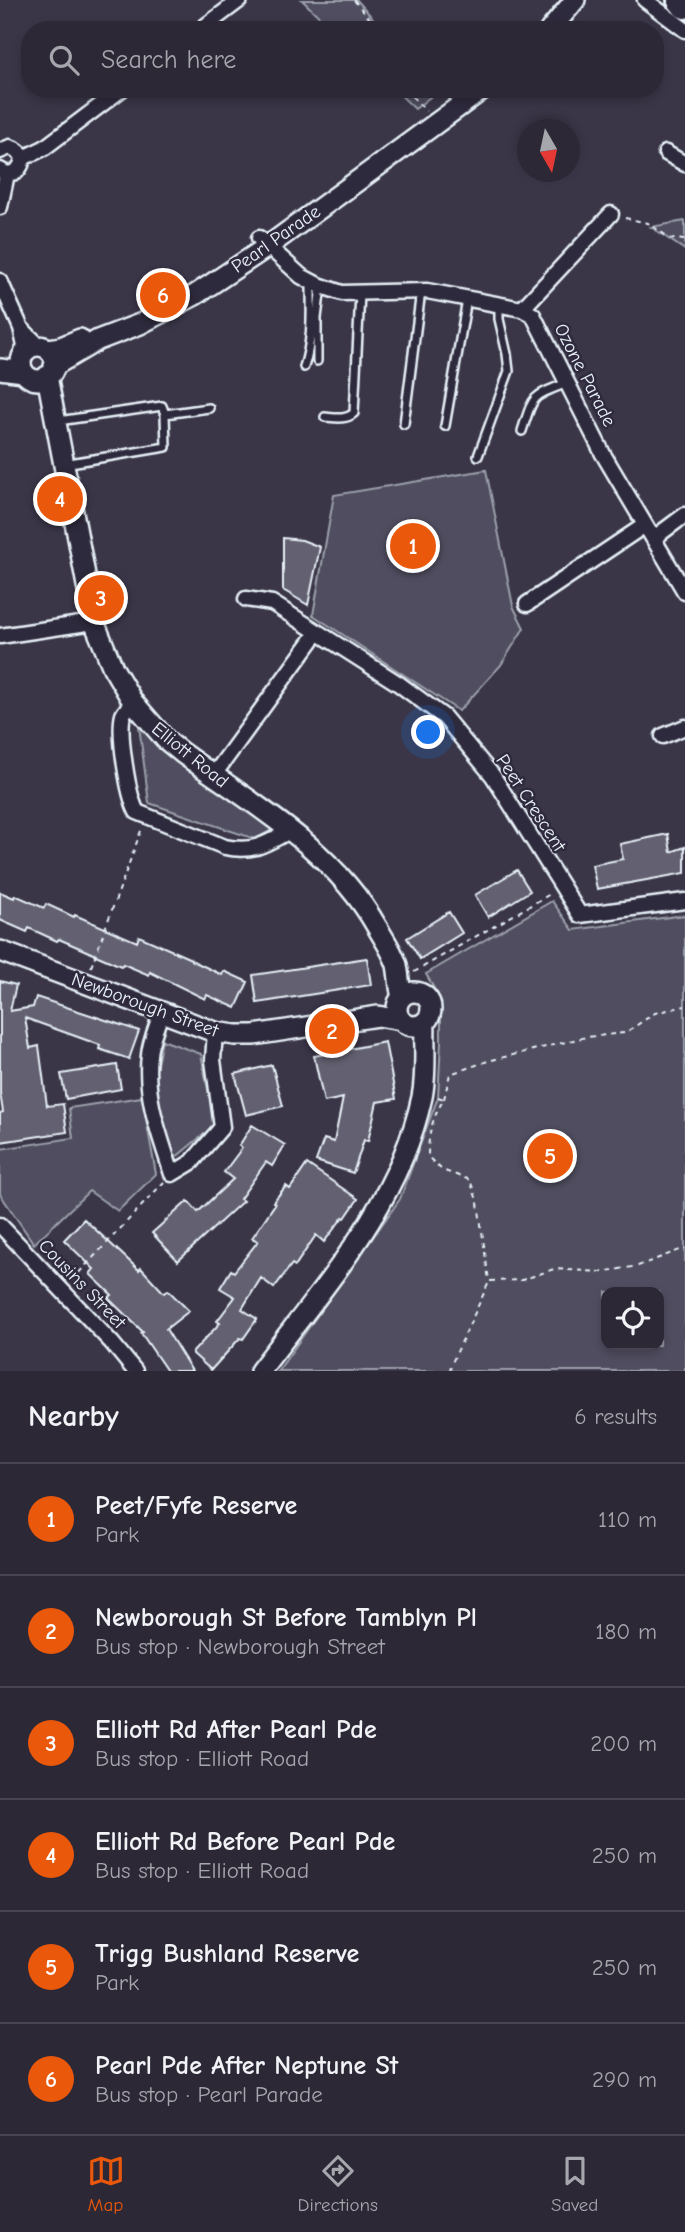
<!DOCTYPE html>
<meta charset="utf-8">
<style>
:root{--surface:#2c2836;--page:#34303e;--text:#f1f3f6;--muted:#a6a6ad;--line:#484451;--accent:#ea580c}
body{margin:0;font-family:"Comic Neue",sans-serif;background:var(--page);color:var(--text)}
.controls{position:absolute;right:21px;bottom:21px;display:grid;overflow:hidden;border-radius:14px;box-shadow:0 4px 10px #0003}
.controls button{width:63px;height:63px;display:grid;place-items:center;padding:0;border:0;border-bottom:2px solid var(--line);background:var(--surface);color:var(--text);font:35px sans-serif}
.compass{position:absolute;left:517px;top:119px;width:63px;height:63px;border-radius:50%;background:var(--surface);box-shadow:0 4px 10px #0003;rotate:171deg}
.you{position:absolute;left:429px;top:733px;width:24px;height:24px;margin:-18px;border:5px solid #fff;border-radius:50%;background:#1a73e8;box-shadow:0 0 0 10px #1a73e833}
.badge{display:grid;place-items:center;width:46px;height:46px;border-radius:50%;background:var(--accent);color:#fff;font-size:23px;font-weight:700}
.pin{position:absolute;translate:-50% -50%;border:4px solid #fff;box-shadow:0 2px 7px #0006}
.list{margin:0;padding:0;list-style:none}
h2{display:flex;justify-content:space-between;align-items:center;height:91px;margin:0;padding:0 28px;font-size:30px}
h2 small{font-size:23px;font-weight:400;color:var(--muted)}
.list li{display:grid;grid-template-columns:46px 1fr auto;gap:21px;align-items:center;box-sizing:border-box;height:112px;padding:0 28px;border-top:2px solid var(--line)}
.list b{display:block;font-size:26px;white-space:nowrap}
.list p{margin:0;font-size:23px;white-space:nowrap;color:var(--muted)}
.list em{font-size:23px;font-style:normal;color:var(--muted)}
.icon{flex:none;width:38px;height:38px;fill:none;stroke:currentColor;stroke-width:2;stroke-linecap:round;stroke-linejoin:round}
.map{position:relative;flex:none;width:685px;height:1371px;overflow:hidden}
.search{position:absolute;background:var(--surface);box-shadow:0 4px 10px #0003;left:21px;right:21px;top:21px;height:77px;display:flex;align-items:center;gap:18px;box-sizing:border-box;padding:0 24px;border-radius:28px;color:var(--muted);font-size:26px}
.sheet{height:763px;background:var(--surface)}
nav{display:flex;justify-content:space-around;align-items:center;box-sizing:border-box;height:98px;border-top:2px solid var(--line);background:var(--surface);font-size:19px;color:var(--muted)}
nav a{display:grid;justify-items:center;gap:4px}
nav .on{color:var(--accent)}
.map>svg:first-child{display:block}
.green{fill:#504e5f;stroke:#9ca0ac;stroke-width:2;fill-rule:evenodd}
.building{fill:#636171;stroke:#e8f1f8;stroke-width:2}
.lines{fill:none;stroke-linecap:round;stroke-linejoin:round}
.lane-casing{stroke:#e8f1f8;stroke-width:12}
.street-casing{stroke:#e8f1f8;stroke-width:19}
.secondary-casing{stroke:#e8f1f8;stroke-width:24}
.highway-casing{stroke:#e8f1f8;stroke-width:32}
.path{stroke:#e8f1f8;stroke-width:2;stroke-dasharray:5 5;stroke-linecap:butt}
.lane{stroke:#2f2a3d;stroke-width:7}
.street{stroke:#2f2a3d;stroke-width:14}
.secondary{stroke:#2f2a3d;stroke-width:19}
.highway{stroke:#2f2a3d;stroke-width:26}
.labels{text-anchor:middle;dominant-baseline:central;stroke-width:5;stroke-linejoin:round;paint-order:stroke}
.street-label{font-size:19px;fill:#e8f1f8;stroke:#2f2a3d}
</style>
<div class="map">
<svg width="685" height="1371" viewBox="0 0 685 1371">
<rect width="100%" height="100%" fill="#3a3648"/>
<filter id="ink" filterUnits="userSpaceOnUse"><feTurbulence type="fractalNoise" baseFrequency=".0143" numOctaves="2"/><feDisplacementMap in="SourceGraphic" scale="14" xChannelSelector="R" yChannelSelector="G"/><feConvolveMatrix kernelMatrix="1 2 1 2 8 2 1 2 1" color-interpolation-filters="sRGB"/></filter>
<g filter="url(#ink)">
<path class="green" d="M302,0H357L383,30H333Z
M394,89H439V90L415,109Z
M685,221V250L651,227Z
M486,470L513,606L524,628L501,665L459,711L313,615L334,495Z
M138,718L278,827L255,839L149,803Z
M552,901L573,930L685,915V1371H278L400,1199L438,1097L441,1042V1001L426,974ZM606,1292H659V1345H606Z
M162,1040L201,1054L215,1125L175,1158L153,1084Z
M142,1097L156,1174L118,1211L89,1191L34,1244L0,1194V1149L73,1138L69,1108Z"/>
<path class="building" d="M283,538L302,540L320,547L308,605L283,590Z
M668,834L671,852L685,847V873L597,889L592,865L623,859L620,844Z
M517,870L530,891L488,917L475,895Z
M0,892L14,898L15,895L44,908L46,904L74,917L75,915L137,942L139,936L191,959V960L222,975L224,971L248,982L236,1008L207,995L205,999L150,972L149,975L123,964L121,966L59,939L57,941L29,928L27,932L0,920Z
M449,912L462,933L420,959L407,938Z
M367,958L371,985L257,1003L253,975Z
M0,981L16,985L10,1011L33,1007L36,997L139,1031L129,1059L99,1049L100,1045L25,1018L30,1048L39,1046L47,1106L63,1104L67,1132L0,1142V1113L3,1112L0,1093Z
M385,1042L396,1099L377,1102L368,1141L364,1140L353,1173L316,1161L324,1139L334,1142L343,1098L324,1102L314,1056Z
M117,1065L121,1089L66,1099L61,1074Z
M272,1065L283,1106L246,1115L235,1074Z
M252,1125L285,1145L272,1166L266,1162L240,1199L243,1201L178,1261L152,1233L188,1201L198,1212L233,1179L224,1172L242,1148L239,1146Z
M307,1164L358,1199L345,1218L343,1217L324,1242L316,1235L295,1266L292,1264L274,1288L261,1278L242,1309L257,1319L243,1339L240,1338L211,1370L192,1353L220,1323L217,1321L235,1297L220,1288L231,1270L234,1272L258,1241L252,1238L275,1204L273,1202L286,1186L290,1189Z
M84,1219L139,1270L141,1268L164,1293L168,1290L189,1311L166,1329L192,1371H167L141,1333L143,1332L108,1298L112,1295L90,1274L94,1269L64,1240Z"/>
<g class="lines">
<g class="lane-casing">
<path id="lane" d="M317,361V318L321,286
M304,367C313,339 311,311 311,282
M165,414L209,408
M325,417C336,418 346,420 354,413L360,293
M58,421L162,406L165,414L166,447L64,464
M404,424L421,291
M445,426L467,299
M522,431C534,394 531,397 567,383
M478,456L509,371L507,354L499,319V305"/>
</g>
<g class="street-casing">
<path id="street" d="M645,0L685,30
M200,30L240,0
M0,151L10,147C25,152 26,161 16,172L7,174L0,170
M666,153L685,164
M23,158L44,148L122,89
M0,207L7,174
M259,238L301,276L316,284L342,293L427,291L522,309L533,315L603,454L685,592
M0,281L21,328L26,351
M522,309L611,214
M22,329L39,346
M654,538L685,515
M246,599L272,603L399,684L444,717L493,776L580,915L685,901
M527,604L645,525
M0,636L94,622
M133,702C129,707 125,710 123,715C118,733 128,796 137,812L225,847C254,853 266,844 291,830
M663,736L685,727
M213,776L317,633
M161,1013C157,1027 150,1041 149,1055C144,1096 160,1136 172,1174L192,1162L222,1127L213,1060L215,1032
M0,1225L112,1343L135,1371"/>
</g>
<g class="secondary-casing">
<path id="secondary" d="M550,30L575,0
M21 363a17 17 0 1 1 34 0a17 17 0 1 1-34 0Z
M48,349L61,347L80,339
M54,366L98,340L140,324L195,295L267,247L483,89
M0,369L24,372
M47,376L94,622L113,668L133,702L166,740L182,753C254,805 332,848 377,927C384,939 393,952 397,965C399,975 399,986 402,997
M0,951L215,1032L235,1035H254L378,1016L401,1020
M397 1009a17 17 0 1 1 34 0a17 17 0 1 1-34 0Z
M260,1371C324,1286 399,1204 422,1097C427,1073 424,1046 425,1022"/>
</g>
<g class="highway-casing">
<path id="highway" d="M681,0L685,5"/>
</g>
<path class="path" d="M354,0L379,30
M405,89L426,111
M625,218L648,223L671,239L685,240
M91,967L142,828
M414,972L552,893
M438,1097L444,1099C432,1118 428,1135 428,1157L442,1170L470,1180L478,1203L489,1281
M444,1099L450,1074L488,1061L586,1037L625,1033L655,1013L685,1006
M72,1280L164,1182
M490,1281L522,1280L554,1269L601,1272L638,1266L685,1248
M450,1371L451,1365L489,1282"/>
<use href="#lane" class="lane"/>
<use href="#street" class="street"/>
<use href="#secondary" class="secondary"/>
<use href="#highway" class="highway"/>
</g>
</g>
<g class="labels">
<g class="street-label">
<text transform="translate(276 239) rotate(-35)">Pearl Parade</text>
<text transform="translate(585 375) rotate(63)">Ozone Parade</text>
<text transform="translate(190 755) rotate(39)">Elliott Road</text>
<text transform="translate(531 803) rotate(57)">Peet Crescent</text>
<text transform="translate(145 1005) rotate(20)">Newborough Street</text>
<text transform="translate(82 1284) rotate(46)">Cousins Street</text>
</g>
</g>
</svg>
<div class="controls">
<button><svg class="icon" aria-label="locate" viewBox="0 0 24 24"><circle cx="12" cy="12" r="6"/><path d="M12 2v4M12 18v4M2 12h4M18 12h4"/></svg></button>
</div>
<svg class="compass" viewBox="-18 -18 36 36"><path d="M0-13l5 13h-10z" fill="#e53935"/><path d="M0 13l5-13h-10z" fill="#a6a6ad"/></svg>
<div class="you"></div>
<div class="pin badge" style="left:413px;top:546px">1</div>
<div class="pin badge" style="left:332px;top:1031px">2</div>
<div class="pin badge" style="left:101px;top:598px">3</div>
<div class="pin badge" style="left:60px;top:499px">4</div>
<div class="pin badge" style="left:550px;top:1156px">5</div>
<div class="pin badge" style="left:163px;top:295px">6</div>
<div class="search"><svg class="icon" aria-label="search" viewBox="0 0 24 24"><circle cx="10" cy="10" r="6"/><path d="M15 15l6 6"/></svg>Search here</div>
</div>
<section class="sheet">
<h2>Nearby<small>6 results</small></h2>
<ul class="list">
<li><span class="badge">1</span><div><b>Peet/Fyfe Reserve</b><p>Park</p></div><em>110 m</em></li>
<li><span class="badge">2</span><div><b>Newborough St Before Tamblyn Pl</b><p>Bus stop · Newborough Street</p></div><em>180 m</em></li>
<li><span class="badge">3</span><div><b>Elliott Rd After Pearl Pde</b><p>Bus stop · Elliott Road</p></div><em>200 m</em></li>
<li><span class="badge">4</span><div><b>Elliott Rd Before Pearl Pde</b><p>Bus stop · Elliott Road</p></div><em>250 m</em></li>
<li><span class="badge">5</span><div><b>Trigg Bushland Reserve</b><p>Park</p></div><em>250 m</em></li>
<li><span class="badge">6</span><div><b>Pearl Pde After Neptune St</b><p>Bus stop · Pearl Parade</p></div><em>290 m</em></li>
</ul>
</section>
<nav>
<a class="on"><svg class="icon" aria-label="map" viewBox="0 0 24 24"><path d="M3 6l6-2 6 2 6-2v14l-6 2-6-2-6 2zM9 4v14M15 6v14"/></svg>Map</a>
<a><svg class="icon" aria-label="directions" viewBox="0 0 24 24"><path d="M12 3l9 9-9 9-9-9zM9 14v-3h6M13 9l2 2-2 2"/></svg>Directions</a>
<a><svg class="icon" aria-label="saved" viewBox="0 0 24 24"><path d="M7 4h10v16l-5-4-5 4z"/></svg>Saved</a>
</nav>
